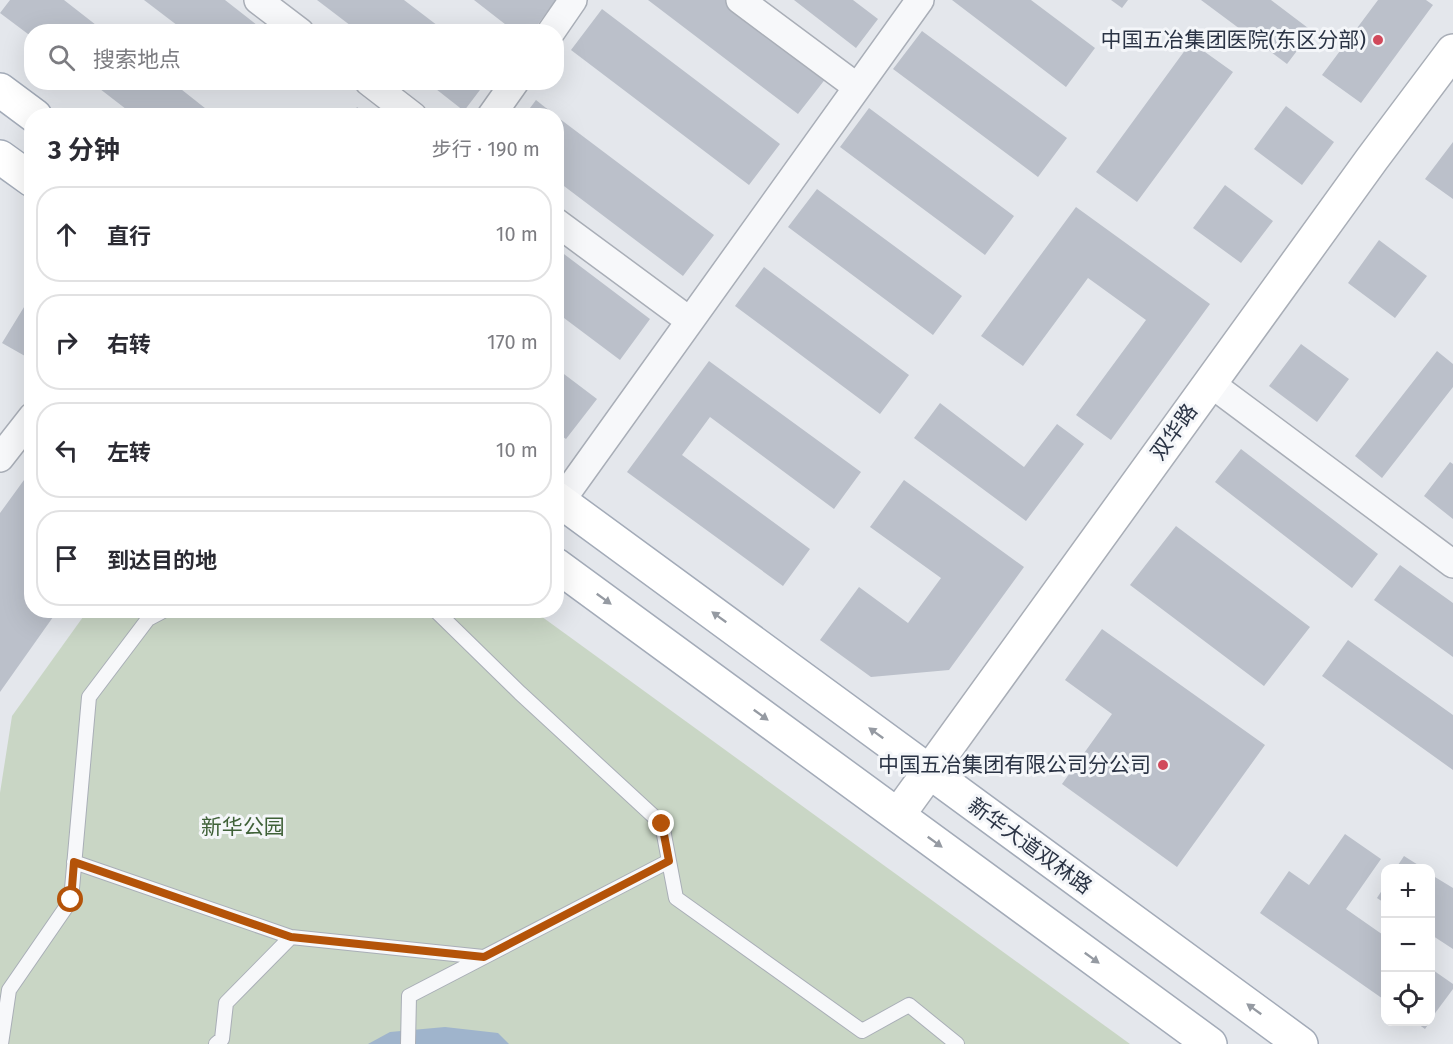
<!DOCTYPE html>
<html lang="zh">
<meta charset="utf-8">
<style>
:root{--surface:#fff;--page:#f7f7f7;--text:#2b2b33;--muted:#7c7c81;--line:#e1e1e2}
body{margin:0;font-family:"Fira Sans","Noto Sans SC",sans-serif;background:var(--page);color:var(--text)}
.controls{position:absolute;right:18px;bottom:18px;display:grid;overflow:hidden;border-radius:12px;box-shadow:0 6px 24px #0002}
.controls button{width:54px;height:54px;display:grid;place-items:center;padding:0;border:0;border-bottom:2px solid var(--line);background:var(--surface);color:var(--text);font:30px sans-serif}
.stop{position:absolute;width:18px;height:18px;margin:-14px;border:4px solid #b45309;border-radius:50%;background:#fff}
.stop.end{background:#b45309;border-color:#fff;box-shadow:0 2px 6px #0008}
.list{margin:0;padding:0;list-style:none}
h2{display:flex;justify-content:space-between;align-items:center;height:78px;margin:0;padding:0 24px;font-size:26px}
h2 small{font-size:20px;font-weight:400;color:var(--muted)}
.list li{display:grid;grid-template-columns:39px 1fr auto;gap:18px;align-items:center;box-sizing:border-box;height:96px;margin:0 12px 12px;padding:0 12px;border:2px solid var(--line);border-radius:24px}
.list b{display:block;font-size:22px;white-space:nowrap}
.list em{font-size:20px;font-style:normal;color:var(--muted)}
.icon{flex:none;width:33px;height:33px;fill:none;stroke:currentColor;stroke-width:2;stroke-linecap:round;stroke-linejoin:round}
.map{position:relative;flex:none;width:1453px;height:1044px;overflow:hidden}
.search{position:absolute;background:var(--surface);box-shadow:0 6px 24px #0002;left:24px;top:24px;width:540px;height:66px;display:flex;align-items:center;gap:15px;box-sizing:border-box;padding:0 21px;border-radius:24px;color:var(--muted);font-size:22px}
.panel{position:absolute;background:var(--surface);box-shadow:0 6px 24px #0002;left:24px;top:108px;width:540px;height:510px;border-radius:24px}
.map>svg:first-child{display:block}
.green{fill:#c9d6c5}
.water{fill:#9fb4cc}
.building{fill:#bbc0ca}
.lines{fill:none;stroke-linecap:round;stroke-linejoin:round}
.lane-casing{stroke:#a9aeb7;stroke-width:16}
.street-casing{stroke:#a9aeb7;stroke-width:30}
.secondary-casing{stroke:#a9aeb7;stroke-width:36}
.primary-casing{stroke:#a3abb8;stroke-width:36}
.lane{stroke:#f7f8fa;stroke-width:14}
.street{stroke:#f7f8fa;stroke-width:27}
.secondary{stroke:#fff;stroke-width:33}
.primary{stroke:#fff;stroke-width:33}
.oneway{fill:#959aa2}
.route{stroke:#b45309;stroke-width:8}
.poi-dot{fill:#d1495b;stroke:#f4f6f9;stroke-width:2}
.labels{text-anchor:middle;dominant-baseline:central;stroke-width:6;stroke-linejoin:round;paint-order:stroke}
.poi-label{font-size:21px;fill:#2b3445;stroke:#f4f6f9;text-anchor:end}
.street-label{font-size:21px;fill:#2b3445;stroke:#f4f6f9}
.park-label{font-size:21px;fill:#3f6138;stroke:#f4f6f9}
</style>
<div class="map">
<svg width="1453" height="1044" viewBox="0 0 1453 1044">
<rect width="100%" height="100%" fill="#e4e7ec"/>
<path class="green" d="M88,610L534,611L1130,1044H0V793L12,716Z"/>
<path class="water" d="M445,1027L498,1033L509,1044H368L390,1032Z"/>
<path class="building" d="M10,0H64L105,32H32V37L0,13Z
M144,0H225L266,32H186Z
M317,0H404L446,32H359Z
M474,0H556L532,32H515Z
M648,0H733L830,73L798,114Z
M794,0H853L878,19L856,48Z
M952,0H1031L1095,48L1066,87Z
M1111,0H1128L1122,8Z
M1201,0H1271L1312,31L1287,64Z
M1378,0H1426L1433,5L1361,103L1322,75Z
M602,9L780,144L749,185L571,50Z
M922,31L1067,138L1038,177L893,69Z
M1191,42L1233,72L1137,202L1096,172Z
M91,82H172L215,116H135Z
M427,82H486L464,111Z
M536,100L556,116H524Z
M1286,106L1334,142L1302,185L1254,149Z
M357,107L369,116H351Z
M869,108L1014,216L985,255L840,147Z
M556,116L714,235L683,276L556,180Z
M1453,142V199L1425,179Z
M1225,185L1273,221L1241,263L1193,228Z
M817,189L962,296L933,335L788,227Z
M1076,207L1210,304L1111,440L1076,415L1146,320L1088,278L1023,366L981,336Z
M1379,240L1427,276L1395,318L1348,283Z
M556,248L650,319L620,360L556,312Z
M764,267L909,375L880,414L735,306Z
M32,294V360L2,343Z
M1301,344L1349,379L1317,422L1269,386Z
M1437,351L1453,364V387L1382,478L1355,456Z
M709,361L861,472L834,509L710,417L682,455L810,549L783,586L627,472Z
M556,368L597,399L566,439L556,432Z
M940,403L1024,467L1057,424L1084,444L1026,521L914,438Z
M1241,449L1378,554L1352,588L1215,482Z
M1450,462L1453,464V519L1424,496Z
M32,469V610H58L0,692V513Z
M904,480L1024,567L949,670L871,677L820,640L859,587L908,623L941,578L870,527Z
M1176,526L1310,627L1264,686L1130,585Z
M1400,565L1453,603V657L1374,600Z
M1102,629L1265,745L1177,867L1062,784L1112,714L1065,680Z
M1348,640L1453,715V770L1322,676Z
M1345,834L1381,859L1346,909L1386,937V1001L1260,913L1289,871L1309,885Z
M1404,856L1423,868H1396Z
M1430,874L1453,888V949L1430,934Z
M1386,884V904L1377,898Z
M1430,968L1453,984V989L1430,1020Z
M1415,1022H1430L1425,1029Z"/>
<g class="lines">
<g class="lane-casing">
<path id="lane" d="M435,610L520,693L662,824L676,898L862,1031L909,1005L957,1044
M74,862L291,937L226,1003L222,1039L216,1044
M291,937L483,957
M1,1044L9,990L71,900L89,697L148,619L165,610
M408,1044L409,996L669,861"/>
</g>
<g class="street-casing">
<path id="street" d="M258,0L300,32
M740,0L857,87
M551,32L573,0
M369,82L413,116
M491,116L515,82
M556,222L690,321
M1210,383L1453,564
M0,458L32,417
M561,501L920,0"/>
</g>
<g class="secondary-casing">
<path id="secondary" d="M898,815L1372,159L1453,51"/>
</g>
<g class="primary-casing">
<path id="primary" d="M0,90L35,116
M0,157L32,180
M556,498L1301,1044
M556,565L1210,1044"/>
</g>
<use href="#lane" class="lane"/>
<use href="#street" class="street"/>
<use href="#secondary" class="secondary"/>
<use href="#primary" class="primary"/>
</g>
<defs><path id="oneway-solid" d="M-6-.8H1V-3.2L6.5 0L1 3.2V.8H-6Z" transform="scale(1.5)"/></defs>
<g class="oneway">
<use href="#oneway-solid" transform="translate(604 599) rotate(36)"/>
<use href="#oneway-solid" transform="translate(719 617) rotate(-144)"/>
<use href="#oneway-solid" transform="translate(761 715) rotate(36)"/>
<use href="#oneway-solid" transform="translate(876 733) rotate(-144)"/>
<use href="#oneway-solid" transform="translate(935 842) rotate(36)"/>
<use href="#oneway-solid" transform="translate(1092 958) rotate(36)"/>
<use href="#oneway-solid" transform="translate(1254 1009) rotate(-144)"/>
</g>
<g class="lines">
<path class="route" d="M71,900L74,862L291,937L484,957L669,861L662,824"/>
</g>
<g class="poi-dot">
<circle cx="1378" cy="40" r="6"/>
<circle cx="1163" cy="765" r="6"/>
</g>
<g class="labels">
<g class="poi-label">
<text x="1366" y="40">中国五冶集团医院(东区分部)</text>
<text x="1151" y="765">中国五冶集团有限公司分公司</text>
</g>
<g class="street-label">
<text transform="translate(1174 432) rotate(-54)">双华路</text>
<text transform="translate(1030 846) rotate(36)">新华大道双林路</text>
</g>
<g class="park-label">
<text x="243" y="827">新华公园</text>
</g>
</g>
</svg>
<div class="controls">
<button>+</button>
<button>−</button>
<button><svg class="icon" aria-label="locate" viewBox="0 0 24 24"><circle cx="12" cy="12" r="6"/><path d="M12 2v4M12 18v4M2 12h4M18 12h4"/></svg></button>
</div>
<div class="stop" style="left:71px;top:900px"></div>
<div class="stop end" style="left:662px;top:824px"></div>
<div class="search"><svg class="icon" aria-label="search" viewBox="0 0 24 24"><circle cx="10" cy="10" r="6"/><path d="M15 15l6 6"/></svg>搜索地点</div>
<section class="panel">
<h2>3 分钟<small>步行 · 190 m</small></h2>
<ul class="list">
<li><svg class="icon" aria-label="ahead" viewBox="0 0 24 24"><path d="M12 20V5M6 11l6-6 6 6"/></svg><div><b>直行</b></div><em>10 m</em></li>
<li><svg class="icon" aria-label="right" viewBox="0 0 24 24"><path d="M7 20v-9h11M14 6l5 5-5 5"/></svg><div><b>右转</b></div><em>170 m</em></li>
<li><svg class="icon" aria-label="left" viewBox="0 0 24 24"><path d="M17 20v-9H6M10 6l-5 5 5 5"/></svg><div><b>左转</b></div><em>10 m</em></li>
<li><svg class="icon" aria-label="arrive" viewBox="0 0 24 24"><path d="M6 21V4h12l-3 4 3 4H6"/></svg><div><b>到达目的地</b></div></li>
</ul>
</section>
</div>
